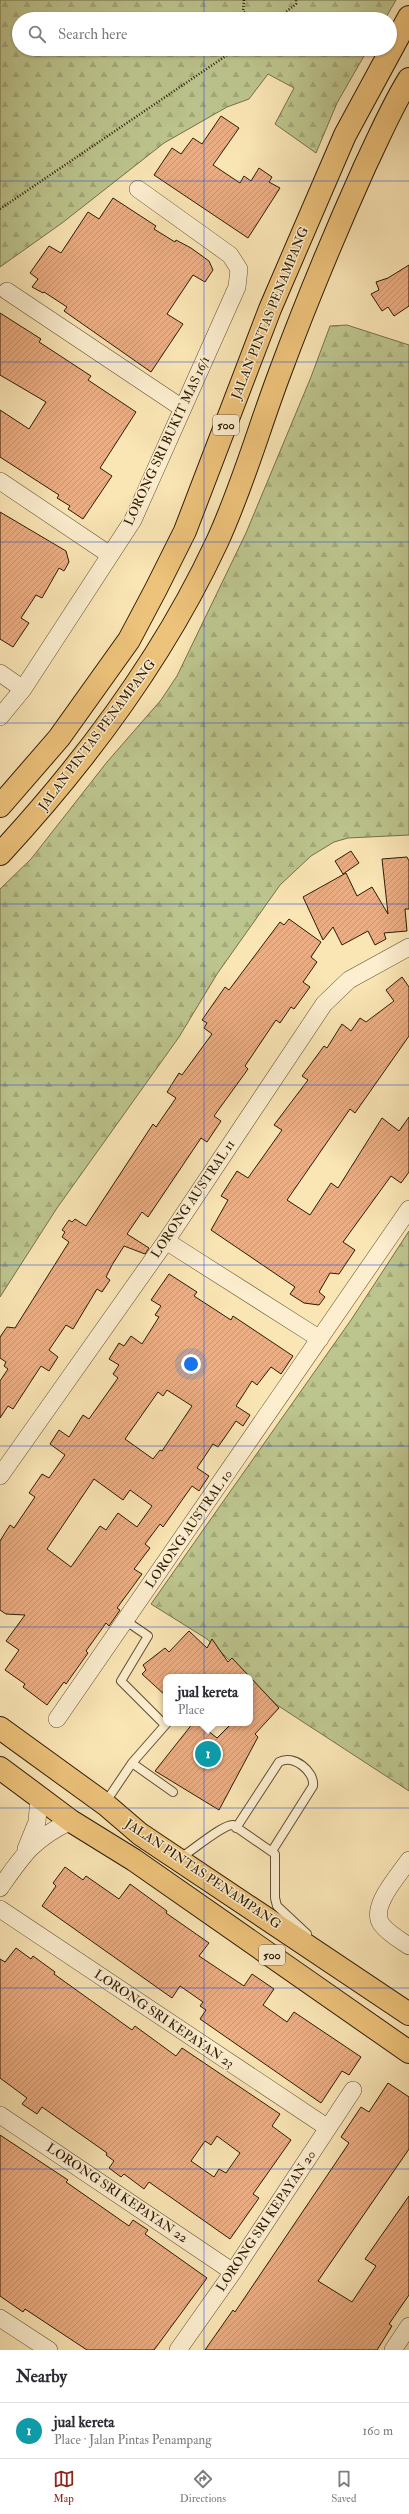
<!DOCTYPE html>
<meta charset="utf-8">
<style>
:root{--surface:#fff;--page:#f7f7f7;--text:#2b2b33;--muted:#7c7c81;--line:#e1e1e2;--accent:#8f2418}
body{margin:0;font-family:"IM FELL Double Pica",serif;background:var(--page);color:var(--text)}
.you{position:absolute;left:191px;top:1364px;width:14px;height:14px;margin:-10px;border:3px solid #fff;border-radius:50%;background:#1a73e8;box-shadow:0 0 0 6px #1a73e833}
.badge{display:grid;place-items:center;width:26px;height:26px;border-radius:50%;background:var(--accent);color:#fff;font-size:13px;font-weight:700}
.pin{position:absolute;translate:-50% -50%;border:2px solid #fff;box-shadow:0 1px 4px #0006}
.popup{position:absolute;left:163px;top:1674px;width:90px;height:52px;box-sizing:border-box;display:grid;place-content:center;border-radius:8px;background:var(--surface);filter:drop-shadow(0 1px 3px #0005);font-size:13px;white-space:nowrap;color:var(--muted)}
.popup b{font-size:15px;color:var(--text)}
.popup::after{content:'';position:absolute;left:50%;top:100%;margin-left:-8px;border:8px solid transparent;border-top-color:var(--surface)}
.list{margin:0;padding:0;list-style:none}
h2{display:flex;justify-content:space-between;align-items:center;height:52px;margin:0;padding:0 16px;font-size:17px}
h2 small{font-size:13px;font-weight:400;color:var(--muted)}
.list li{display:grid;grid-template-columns:26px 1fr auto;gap:12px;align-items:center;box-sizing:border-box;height:56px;padding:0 16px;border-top:1px solid var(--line)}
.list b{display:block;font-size:15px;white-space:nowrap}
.list p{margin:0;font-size:13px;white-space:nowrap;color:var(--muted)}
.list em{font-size:13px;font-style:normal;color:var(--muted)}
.icon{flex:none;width:22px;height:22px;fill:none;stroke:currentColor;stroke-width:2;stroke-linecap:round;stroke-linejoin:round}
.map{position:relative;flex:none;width:409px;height:2350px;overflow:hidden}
.search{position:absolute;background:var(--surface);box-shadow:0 1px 3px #0004;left:12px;right:12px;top:12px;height:44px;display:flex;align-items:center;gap:10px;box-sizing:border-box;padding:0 14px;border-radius:22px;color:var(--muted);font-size:15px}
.sheet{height:108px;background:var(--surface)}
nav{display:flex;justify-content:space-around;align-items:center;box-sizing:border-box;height:56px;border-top:1px solid var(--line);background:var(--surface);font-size:11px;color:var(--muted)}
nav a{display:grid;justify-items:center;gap:2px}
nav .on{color:var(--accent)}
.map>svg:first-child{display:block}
.forest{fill:url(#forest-firs);stroke:#76704a}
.building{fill:url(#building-hatch);stroke:#2e1b05;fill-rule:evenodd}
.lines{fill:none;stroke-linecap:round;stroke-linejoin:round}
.lane-casing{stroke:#614e31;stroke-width:10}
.street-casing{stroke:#614e31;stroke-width:18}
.primary-casing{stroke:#2e1b05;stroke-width:24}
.path{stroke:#2e1b05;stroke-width:2.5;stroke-dasharray:1 2;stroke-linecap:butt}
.lane{stroke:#fceecf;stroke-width:8}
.street{stroke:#fceecf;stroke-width:17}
.primary{stroke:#edc27a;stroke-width:22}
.grid{fill:none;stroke:#1d4ed8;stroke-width:1;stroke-opacity:0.55}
.labels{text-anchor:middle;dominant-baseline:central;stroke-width:3;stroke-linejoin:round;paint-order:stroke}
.shield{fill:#fceecf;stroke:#6c5a42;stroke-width:1}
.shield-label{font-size:12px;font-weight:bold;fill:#2e1b05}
.street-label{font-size:13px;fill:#2e1b05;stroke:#fceecf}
</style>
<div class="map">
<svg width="409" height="2350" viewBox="0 0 409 2350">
<defs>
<pattern id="forest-firs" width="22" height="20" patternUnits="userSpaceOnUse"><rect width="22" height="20" fill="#bdc58e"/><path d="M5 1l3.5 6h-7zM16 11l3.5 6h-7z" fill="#a3a979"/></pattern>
<pattern id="building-hatch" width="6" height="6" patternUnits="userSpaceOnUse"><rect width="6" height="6" fill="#ebad83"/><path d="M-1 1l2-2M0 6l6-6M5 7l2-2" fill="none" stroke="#ca9470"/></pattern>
</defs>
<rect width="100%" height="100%" fill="#fae5b5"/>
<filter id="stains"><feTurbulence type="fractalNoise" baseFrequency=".005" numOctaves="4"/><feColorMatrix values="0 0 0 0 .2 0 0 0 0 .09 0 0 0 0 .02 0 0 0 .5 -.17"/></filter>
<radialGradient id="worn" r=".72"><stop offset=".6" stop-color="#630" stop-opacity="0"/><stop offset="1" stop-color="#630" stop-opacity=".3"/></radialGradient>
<path class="forest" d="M0,0H396L385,19H19V49H368L337,103L316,153L275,124L294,88L268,74L249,99L227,107L164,143L62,223L0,267Z
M347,325L409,345V835L348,838L334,842L311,856L280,885L217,974L179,1037L57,1208L0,1297V889L31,859L107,762L161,700L177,676L246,533L311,377L330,326Z
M409,1231V1791L277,1705L207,1639L151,1604L351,1320Z"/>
<path class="building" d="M221,116L239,128L213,165L240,183L244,176L251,181L259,168L272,177L269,182L280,188L248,238L154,175L172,148L181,154L193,138L202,144Z
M113,198L156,226L154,229L175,242L176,240L191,248L209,261L213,270L205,282L193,275L167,314L183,324L151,372L64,311L67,307L44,292L43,293L32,287L38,279L30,273L49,246L61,253L88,212L99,219Z
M409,265V306L394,316L388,307L382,311L371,294L379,290L376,282L388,278Z
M0,313L41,339L39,342L91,376L88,380L136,412L100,468L112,476L83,519L68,509L70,506L57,498L59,495L0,457V410L29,429L46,402L0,375Z
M0,512L66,551L69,562L64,571L59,568L42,598L36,595L21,618L29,623L13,647L0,639Z
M351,851L359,863L343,874L335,861Z
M407,857L409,861V909H405L407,931L384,933L386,939L375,945L368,931L342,945L333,927L323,940L303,897L346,873L357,896L372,887L388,914L382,859Z
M289,919L321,942L311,957L317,962L303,982L310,987L294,1009L291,1007L280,1023L276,1020L245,1066L248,1069L214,1116L221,1121L207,1142L201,1138L148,1217L142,1212L127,1234L149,1248L145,1254L124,1246L112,1265L106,1277L110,1280L102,1292L97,1289L73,1329L66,1325L49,1350L58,1357L49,1371L41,1366L13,1409L8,1406L0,1418V1381L8,1369L4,1366L6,1362L0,1358V1337L7,1327L15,1328L69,1242L62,1237L65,1232L62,1230L69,1220L72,1222L75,1219L86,1226L153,1124L156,1127L176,1098L167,1092L179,1073L182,1075L212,1034L204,1028L207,1023L202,1020L225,987L229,990L280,922L284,925Z
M402,977L409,987V1036L355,1113L350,1109L287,1200L310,1215L331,1183L338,1188L382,1118L399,1131L409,1117V1172L401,1183L391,1176L343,1242L355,1250L339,1274L330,1273L319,1292L325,1297L319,1305L304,1303L290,1294L295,1287L211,1230L228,1200L221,1196L237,1171L248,1178L282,1130L274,1125L308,1080L302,1076L324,1046L327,1048L342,1024L351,1031L360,1018L366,1022L394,1001L386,990Z
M169,1274L197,1292L194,1296L231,1320L233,1316L293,1356L281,1374L271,1367L257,1385L252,1381L236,1406L250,1415L243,1426L236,1421L218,1447L213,1444L197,1468L209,1476L199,1491L192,1486L163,1527L160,1524L145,1544L150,1548L134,1569L142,1574L117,1608L120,1610L109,1626L106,1623L86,1651L88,1653L66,1684L64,1682L47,1705L23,1687L25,1684L5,1670L19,1650L6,1641L25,1615L6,1614L0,1610V1541L10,1525L14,1528L35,1497L29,1493L42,1474L49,1478L65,1455L50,1444L59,1430L69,1437L83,1415L89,1419L118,1378L113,1374L119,1365L109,1359L119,1343L124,1346L131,1336L142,1344L159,1317L155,1315L161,1306L151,1300ZM167,1390L192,1406L162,1451L160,1450L153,1459L125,1439L158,1392L163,1396ZM94,1479L123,1500L130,1490L152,1506L137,1527L118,1513L106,1530L100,1526L71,1567L47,1549Z
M189,1631L207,1648L212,1639L228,1662L232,1658L250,1677H166V1696L142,1674L146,1670L143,1665L165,1648L169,1652Z
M250,1677L279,1708L255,1734L258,1737L219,1810L155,1771L193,1723H198L217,1738L232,1723H250Z
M65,1867L83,1880L86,1876L119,1899L130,1884L167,1911L166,1913L209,1943L199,1956L244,1986L252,1974L274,1989L263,2005L287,2022L294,2012L361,2057L349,2075L342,2071L321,2103L200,2019L206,2010L200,2006L203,2002L180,1986L172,1998L42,1906L56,1886L53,1883Z
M16,1948L31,1959L33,1956L55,1972L54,1974L132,2030L135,2026L176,2056L182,2048L280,2114L272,2126L291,2140L253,2194L259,2198L230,2239L149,2182L144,2189L124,2174L121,2177L109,2168L114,2161L106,2155L107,2153L42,2107L37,2114L22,2104L27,2098L0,2078V1959L5,1962ZM217,2136L240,2153L226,2173L219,2169L214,2177L191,2161L205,2141L211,2145Z
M388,2083L409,2097V2149L318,2281L352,2302L376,2266L365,2259L409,2196V2295L389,2324L392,2326L377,2350H205L233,2310L235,2312L349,2143L341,2137L361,2107L369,2112Z
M0,2135L68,2180L66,2182L129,2226L133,2220L148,2230L145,2234L207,2278L154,2350H87L25,2309L23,2312L0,2296Z"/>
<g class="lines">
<g class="lane-casing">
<path id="lane" d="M126,1621L148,1636L121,1681L165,1725
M132,1763L173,1792
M105,1803L132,1763L167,1723
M236,1828L279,1762C293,1754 315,1771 313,1786L272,1851
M180,1858C192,1851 223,1824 233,1825L275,1854V1898L277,1906L307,1934"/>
</g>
<g class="street-casing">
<path id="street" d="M7,291L182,408
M0,481L110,555
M0,673L23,689
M0,717L23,689L133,520L237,287L239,269L230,255L138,189
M166,1241L320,1339
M0,1476L166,1241L324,1004L349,980L409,947
M57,1719L409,1209
M26,1849L37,1822L39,1797
M409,1860C399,1875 368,1908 382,1925C389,1934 400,1940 409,1946
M0,1888C23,1855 33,1839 71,1821
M0,1909L328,2128
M0,2115L233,2272
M0,2318L49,2350
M178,2350L233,2272L353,2090
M393,2350L409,2326"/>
</g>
<g class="primary-casing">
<path id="primary" d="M0,806L59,738L129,640L156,589L185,531L270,309L345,135L409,17
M0,854C87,760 163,658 217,542C242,488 258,431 279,375C305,305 334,235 365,166C379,137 392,106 409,79
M0,1728L105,1804L140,1834L409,2014
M0,1768L71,1821L134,1860L409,2052"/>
</g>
<path class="path" d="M244,0L243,11L252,19
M277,19L296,4V0
M0,209L236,49"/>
<use href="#lane" class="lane"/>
<use href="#street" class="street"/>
<use href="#primary" class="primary"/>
</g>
<path class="grid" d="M204,0V19M204,49V2350M0,181H409M0,362H409M0,542H409M0,723H409M0,904H409M0,1085H409M0,1265H409M0,1446H409M0,1627H409M0,1808H409M0,1988H409M0,2169H409"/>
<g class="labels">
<g class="shield">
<rect x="213" y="415" width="26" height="20" rx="3"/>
<rect x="259" y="1945" width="26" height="20" rx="3"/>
</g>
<g class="shield-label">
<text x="226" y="425">500</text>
<text x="272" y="1955">500</text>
</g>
<g class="street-label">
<text transform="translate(270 313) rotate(-68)">JALAN PINTAS PENAMPANG</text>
<text transform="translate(167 441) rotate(-65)">LORONG SRI BUKIT MAS 16/1</text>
<text transform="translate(97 735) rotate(-53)">JALAN PINTAS PENAMPANG</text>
<text transform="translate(193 1199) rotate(-56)">LORONG AUSTRAL 11</text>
<text transform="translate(189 1529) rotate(-55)">LORONG AUSTRAL 10</text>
<text transform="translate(203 1874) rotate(34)">JALAN PINTAS PENAMPANG</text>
<text transform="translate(164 2019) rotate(34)">LORONG SRI KEPAYAN 23</text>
<text transform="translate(117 2193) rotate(34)">LORONG SRI KEPAYAN 22</text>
<text transform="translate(266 2221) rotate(-56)">LORONG SRI KEPAYAN 20</text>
</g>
</g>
<rect width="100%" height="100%" filter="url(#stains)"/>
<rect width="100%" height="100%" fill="url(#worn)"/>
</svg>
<div class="you"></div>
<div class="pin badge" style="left:208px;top:1754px;background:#0f9aa8">1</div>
<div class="popup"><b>jual kereta</b>Place</div>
<div class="search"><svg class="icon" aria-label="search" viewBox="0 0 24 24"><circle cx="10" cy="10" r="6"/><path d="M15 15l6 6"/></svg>Search here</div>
</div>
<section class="sheet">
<h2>Nearby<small></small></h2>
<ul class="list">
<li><span class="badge" style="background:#0f9aa8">1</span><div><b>jual kereta</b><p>Place · Jalan Pintas Penampang</p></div><em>160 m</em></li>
</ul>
</section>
<nav>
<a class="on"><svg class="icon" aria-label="map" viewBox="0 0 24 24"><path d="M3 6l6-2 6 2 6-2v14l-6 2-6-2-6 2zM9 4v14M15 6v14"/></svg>Map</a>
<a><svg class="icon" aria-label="directions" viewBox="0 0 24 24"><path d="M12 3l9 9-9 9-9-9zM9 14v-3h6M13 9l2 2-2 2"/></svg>Directions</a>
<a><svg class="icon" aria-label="saved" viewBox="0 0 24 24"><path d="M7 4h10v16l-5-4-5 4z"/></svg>Saved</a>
</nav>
